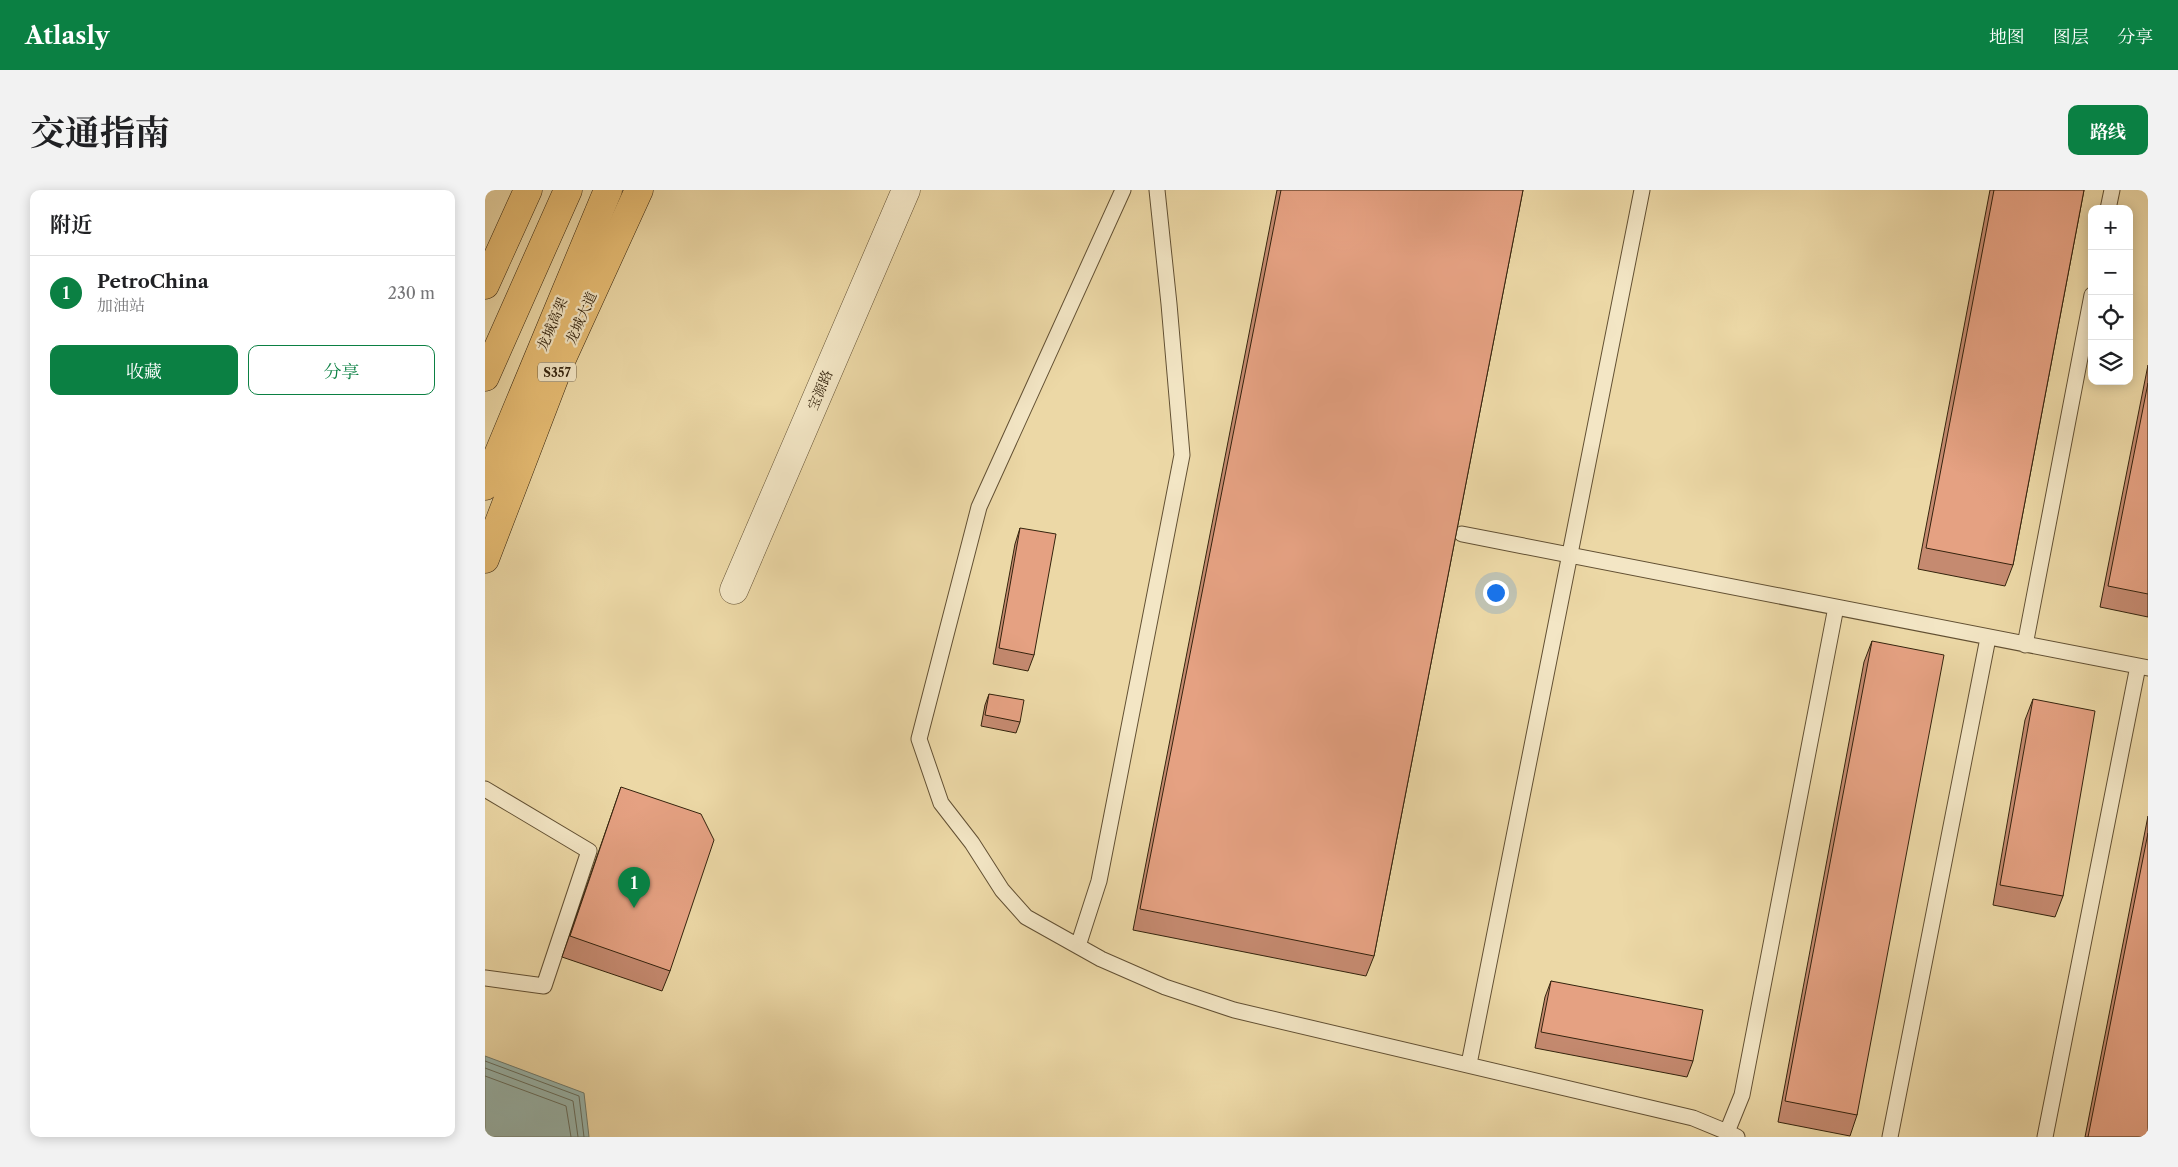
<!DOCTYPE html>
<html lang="zh">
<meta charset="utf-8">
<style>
:root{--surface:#fff;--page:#f2f2f2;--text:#202124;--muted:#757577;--line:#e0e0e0;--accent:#0b8043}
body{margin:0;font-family:"Libre Caslon Text","Noto Serif SC",serif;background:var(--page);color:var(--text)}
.controls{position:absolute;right:15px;top:15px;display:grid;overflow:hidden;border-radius:10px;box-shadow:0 2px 12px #0003}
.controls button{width:45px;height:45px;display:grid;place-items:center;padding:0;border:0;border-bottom:1px solid var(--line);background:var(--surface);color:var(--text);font:25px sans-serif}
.you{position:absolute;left:1010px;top:402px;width:18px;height:18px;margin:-12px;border:4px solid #fff;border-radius:50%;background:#1a73e8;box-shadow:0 0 0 8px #1a73e833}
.badge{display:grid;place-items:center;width:32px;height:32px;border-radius:50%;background:var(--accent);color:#fff;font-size:16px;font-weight:700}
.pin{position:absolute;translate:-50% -41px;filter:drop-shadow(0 1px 2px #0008)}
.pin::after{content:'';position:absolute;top:26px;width:18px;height:15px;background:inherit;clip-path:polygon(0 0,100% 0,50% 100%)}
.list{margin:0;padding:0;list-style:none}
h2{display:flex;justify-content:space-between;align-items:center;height:65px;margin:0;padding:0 20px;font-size:21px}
h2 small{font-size:16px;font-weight:400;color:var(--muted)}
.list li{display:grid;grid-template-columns:32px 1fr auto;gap:15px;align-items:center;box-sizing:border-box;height:75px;padding:0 20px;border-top:1px solid var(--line)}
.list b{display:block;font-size:19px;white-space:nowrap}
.list p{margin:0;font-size:16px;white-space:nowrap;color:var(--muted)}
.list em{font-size:16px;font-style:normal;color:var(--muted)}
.actions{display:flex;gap:10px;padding:15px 20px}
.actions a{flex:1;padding:11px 0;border:1px solid var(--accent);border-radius:10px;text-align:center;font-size:18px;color:var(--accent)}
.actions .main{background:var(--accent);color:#fff}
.icon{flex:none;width:28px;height:28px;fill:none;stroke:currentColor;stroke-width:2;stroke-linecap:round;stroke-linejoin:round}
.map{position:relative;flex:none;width:1663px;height:947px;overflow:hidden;border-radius:10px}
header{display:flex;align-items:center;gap:30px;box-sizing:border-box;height:70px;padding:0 25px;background:var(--accent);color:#fff}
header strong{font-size:24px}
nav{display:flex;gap:28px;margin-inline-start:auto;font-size:18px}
.intro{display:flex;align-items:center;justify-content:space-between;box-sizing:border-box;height:120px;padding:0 30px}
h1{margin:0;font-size:35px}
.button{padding:12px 22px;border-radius:10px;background:var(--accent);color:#fff;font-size:18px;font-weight:700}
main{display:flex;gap:30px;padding:0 30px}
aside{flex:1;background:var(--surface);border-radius:10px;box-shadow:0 2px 12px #0003}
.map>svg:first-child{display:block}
.water{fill:#9ab8af;stroke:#717c6e}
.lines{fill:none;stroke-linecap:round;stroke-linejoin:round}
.shore{stroke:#676e5e;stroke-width:1}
.lane-casing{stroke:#625033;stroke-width:17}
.street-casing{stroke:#625033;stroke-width:29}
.primary-casing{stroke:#34230d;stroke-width:29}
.highway-casing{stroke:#34230d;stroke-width:29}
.lane{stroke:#f3e6c5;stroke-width:15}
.street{stroke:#f3e6c5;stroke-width:28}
.primary{stroke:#e6bc73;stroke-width:28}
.highway{stroke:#e6bc73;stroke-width:28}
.wall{fill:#c58a70;stroke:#34230d}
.building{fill:#e5a182;stroke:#34230d}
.labels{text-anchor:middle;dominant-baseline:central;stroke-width:4.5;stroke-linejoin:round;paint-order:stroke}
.shield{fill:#f3e6c5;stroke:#6d5e44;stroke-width:1}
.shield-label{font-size:12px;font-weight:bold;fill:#34230d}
.street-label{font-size:14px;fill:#34230d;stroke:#f3e6c5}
</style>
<header>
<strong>Atlasly</strong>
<nav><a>地图</a><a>图层</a><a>分享</a></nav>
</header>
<div class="intro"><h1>交通指南</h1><a class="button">路线</a></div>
<main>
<aside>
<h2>附近<small></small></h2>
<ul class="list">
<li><span class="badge">1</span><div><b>PetroChina</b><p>加油站</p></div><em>230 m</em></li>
</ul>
<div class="actions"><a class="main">收藏</a><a>分享</a></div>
</aside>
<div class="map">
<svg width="1663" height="947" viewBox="0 0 1663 947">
<rect width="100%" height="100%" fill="#ecd8a6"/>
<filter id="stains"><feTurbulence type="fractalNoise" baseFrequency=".004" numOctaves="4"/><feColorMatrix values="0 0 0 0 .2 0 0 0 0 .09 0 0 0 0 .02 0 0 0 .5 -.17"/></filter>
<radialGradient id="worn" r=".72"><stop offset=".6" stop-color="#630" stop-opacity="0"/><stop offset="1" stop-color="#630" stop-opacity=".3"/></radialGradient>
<path class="water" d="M0,866L99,903L104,947H0Z"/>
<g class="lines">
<path class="shore" d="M0,871L94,906L99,947
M0,878L88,911L93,947
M0,886L81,916L86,947"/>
<g class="lane-casing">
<path id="lane" d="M638,0L494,317L434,549L456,613L487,653L517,700L541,727L616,769L680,797L749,820L1208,928L1242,942
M1623,19L1627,0
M977,344L1663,478
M1540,455L1607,105
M0,599L104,661L59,796L0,788
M593,756L614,691L697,265L684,114L672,0
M984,874L1157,0
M1252,947L1242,942L1257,905L1351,417
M1405,947L1503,448
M1560,947L1653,476"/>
</g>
<g class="street-casing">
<path id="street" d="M249,400L421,0"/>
</g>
<g class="primary-casing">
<path id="primary" d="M0,95L43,0
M0,369L75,173L154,0"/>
</g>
<g class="highway-casing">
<path id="highway" d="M0,187L83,0
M0,296L123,0"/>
</g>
<use href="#lane" class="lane"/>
<use href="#street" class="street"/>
<use href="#primary" class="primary"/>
<use href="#highway" class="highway"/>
</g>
<path class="wall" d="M792,0H1038L889,766L881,786L648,740Z
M1505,0H1599L1528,375L1520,396L1433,379Z
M1663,175V427L1615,417Z
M535,338L549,465L543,481L508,474L530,354Z
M1387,451L1372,925L1365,946L1293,932L1379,472Z
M504,504L535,532L531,543L496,536L500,515Z
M1548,509L1578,706L1570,727L1508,715L1540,530Z
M136,597L185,781L177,801L77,767Z
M1663,626V947H1600Z
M1066,791L1208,871L1202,887L1050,858L1060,807Z"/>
<path class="building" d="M796,0H1038L889,766L655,719Z
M1509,0H1599L1528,375L1441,358Z
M1663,193V404L1623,396Z
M535,338L571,344L549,465L514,458Z
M1387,451L1459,465L1372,925L1300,911Z
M504,504L539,510L535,532L500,525Z
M1548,509L1610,521L1578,706L1515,695Z
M136,597L216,624L229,650L185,781L85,746Z
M1663,643V947H1603Z
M1066,791L1218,820L1208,871L1056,842Z"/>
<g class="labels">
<rect class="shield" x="53" y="172.5" width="38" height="19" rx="4"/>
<g class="shield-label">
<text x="72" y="182">S357</text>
</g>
<g class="street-label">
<text transform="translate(96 128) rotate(-66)">龙城大道</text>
<text transform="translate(67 134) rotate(-67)">龙城高架</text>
<text transform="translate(335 200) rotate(-67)">宝源路</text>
</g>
</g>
<rect width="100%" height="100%" filter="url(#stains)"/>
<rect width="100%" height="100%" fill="url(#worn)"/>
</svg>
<div class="controls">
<button>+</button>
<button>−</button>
<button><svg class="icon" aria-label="locate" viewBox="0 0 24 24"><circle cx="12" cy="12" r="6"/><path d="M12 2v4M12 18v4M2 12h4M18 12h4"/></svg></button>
<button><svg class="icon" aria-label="layers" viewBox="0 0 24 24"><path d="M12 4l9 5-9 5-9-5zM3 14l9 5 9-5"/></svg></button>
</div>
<div class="you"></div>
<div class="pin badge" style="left:149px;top:718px">1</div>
</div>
</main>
